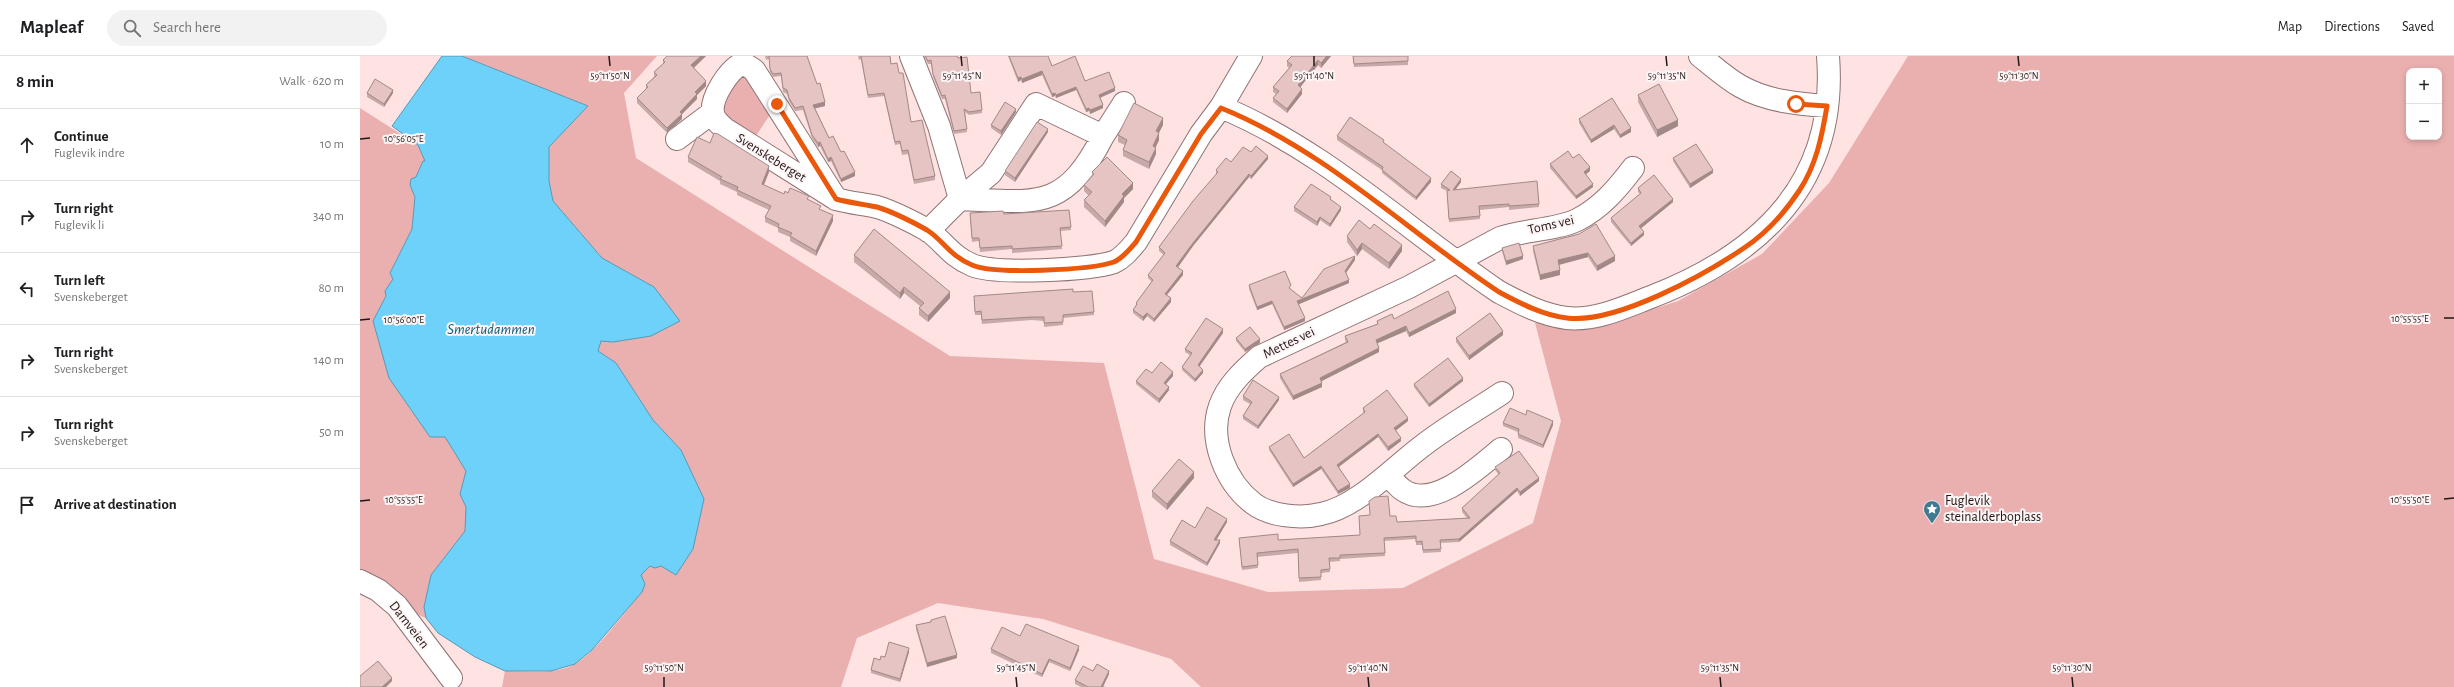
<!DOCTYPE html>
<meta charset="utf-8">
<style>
:root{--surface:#fff;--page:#f2f2f2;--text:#202124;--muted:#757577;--line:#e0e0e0}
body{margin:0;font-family:"Alegreya Sans",sans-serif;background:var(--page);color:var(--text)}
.controls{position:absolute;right:12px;top:12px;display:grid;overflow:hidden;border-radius:8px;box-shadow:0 2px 6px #0003}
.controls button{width:36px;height:36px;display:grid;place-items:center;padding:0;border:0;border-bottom:1px solid var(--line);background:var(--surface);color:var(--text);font:20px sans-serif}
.stop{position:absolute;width:12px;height:12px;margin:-9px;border:3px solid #ea580c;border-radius:50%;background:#fff}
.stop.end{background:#ea580c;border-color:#fff;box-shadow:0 1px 4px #0008}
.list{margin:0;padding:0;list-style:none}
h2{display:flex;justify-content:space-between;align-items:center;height:52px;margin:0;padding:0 16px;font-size:17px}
h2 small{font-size:13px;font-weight:400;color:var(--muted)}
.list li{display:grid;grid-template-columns:26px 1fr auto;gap:12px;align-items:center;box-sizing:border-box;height:72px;padding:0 16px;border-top:1px solid var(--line)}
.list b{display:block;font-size:15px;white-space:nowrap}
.list p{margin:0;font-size:13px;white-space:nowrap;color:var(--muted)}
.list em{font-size:13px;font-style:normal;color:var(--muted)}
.icon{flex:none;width:22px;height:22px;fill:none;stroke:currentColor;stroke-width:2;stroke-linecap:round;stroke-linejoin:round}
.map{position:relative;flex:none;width:2094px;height:631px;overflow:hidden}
header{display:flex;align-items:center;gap:24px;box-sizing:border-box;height:56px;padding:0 20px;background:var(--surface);border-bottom:1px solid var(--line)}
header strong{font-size:19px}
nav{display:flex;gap:22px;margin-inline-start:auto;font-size:14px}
.search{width:280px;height:36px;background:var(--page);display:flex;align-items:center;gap:10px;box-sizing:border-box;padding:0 14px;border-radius:22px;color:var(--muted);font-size:15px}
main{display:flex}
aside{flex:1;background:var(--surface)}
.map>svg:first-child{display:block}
.green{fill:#eab0af;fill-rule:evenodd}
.water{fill:#6ed1f9;stroke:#5799b5}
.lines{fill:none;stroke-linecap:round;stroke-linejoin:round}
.minor-casing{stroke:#907272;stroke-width:24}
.minor{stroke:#fff;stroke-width:22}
.wall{fill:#c6a9a8}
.shaded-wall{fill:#a18988}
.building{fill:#e6c4c3;stroke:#a18988}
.route{stroke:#ea580c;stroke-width:5}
.ticks{fill:none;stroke:#221616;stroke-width:1.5}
.labels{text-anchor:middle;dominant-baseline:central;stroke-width:4;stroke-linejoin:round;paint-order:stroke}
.street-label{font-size:14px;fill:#221616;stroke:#fdf5f5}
.poi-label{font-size:14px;fill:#221616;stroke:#fdf5f5;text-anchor:start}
.water-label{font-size:15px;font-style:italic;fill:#085c77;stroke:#fdf5f5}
.ticks-label{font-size:10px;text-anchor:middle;fill:#221616;stroke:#fdf5f5;stroke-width:4;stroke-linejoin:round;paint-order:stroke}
</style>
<header>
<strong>Mapleaf</strong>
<div class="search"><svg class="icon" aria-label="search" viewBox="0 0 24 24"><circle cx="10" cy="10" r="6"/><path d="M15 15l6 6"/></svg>Search here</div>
<nav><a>Map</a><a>Directions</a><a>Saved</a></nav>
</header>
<main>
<aside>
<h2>8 min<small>Walk · 620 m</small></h2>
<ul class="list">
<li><svg class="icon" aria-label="ahead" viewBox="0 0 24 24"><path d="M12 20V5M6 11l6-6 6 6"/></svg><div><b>Continue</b><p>Fuglevik indre</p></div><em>10 m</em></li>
<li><svg class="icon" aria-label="right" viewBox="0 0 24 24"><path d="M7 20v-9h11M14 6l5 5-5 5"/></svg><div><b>Turn right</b><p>Fuglevik li</p></div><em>340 m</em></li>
<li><svg class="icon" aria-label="left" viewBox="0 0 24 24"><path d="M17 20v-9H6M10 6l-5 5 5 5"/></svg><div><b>Turn left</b><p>Svenskeberget</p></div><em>80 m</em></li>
<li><svg class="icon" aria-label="right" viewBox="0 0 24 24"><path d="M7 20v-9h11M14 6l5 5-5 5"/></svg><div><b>Turn right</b><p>Svenskeberget</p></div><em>140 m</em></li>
<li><svg class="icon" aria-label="right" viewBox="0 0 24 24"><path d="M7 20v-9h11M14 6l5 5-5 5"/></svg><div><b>Turn right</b><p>Svenskeberget</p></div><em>50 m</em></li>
<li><svg class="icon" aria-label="arrive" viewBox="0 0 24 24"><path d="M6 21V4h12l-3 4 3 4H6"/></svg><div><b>Arrive at destination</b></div></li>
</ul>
</aside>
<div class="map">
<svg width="2094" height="631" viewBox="0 0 2094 631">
<rect width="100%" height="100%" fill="#fee3e2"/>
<path class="green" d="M103,0H297L264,37L276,102L590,300L744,307L794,503L908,536L1043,532L1173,467L1201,365L1175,267L1252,266L1318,245L1402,198L1469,127L1548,0H2094V631H841L811,603L683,563L578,547L497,582L481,631H142L145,615C167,615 195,619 215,608C236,597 265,555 282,536L280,519L291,510H301L316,519L321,394L293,364L256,307L238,295L240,285L253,286L294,231L242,202L193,145L189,125V91L228,50ZM2049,15H2079V81H2049Z
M376,10L417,48L390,89L365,73L355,43Z
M0,52L58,89L65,105H63L56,121L51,123L50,129L55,141L52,173L30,217L33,223L25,235L26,240L13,265L106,415L100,438L106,451L105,475L71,519L64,551L66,562L37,550L0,525Z"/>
<path class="water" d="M82,0H102L228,50L189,91V125L193,145L242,202L294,231L320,265L291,280L253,286L241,285L238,295L256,307L293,364L321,394L344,443L333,493L316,519L301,510L295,512L290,510L281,519L285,528L282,536L232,594L215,608L191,615H145L115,601L78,577L66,562L64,551L71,519L105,475L106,451L100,438L106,415L85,381H70L29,322L13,265L26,240L25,235L33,223L30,217L52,173L55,141L50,129L51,123L56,121L63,105H65L58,89L32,70Z"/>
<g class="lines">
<g class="minor-casing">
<path id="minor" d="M551,0L579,70L600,143L568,175
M1340,0C1353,10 1366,22 1380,30C1406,45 1438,48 1467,50
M676,48L743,80C704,156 677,146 600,143L631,117Z
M861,51C965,94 1047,174 1139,236C1160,247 1182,259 1207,262C1236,265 1265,251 1291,241C1402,198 1478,126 1468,0
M743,80L764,47
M317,83L353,56
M476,143L394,14L383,7C369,13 350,42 353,58C355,65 360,68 365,73L476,143C490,147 504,148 517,151C531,155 555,167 567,174C584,185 590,200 612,209C635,219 730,214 754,206C763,202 770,193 776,186L841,78L861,51L891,0
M1142,337C1115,355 1086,371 1061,391C1032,413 997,451 961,458C941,463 910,460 894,448C866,427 848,384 860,350C867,330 883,315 899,301L1049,231L1140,182C1163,174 1196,174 1217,164C1241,152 1257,133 1273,112
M1028,419C1033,424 1037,430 1043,434C1073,455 1119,411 1141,393
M0,525L18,534L37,550L91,622"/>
</g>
<use href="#minor" class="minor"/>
</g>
<path class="wall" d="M307,0H346L334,12L346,30L337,39V43L322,58V63L307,77L277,47V42L286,34V29L294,21V16L303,8V4Z
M405,0H447L465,50L455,52L469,82L481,96L495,120L481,126L471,105L468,106L460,90L458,91L452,82L443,54L435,55L429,45L427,38L423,36L421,20L413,21L410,16L409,3L406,4Z
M498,0H530L531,8L539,17L551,66L575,120V124L554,128L548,98L542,99L540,88L535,89L524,40L508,42L501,3L499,4Z
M564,0H597L598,2L611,37L622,54V57L609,59L605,56L607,76L594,78L585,43H582L573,21L571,8H568Z
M648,0H688L692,10L725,25L755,35L740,42L743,52L730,58L729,55L726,56L716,34L696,42L695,40L692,41L682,19L662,27L661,24L658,26Z
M932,0H971L961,12L958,9L940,31L942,38L927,57L913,46V42L916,38L913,36V31L929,12L927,10V5Z
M993,0H1048V9L994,11Z
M7,37H33L24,51L7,41Z
M1278,39L1318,70L1297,81L1278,46Z
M1252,42L1271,76L1260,82L1254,73L1231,87L1219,67V63Z
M656,56L641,79L631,72V69Z
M803,69L799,77V84L795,92L796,98L789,113L763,100V94L765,89L758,86V79Z
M688,76L655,126L645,119V115Z
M977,80L1024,87L1071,126L1056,144L1022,117V114L977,84Z
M891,96L908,103L891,123L889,121L833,190L818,211L823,219L807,239L811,246L794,266L787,260L783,265L773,257V254L776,251V247L792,226L788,222V219L804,199L799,195V191L857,118H856V114Z
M328,101L409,116L404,129L424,138L449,144L473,165L456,200L430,185V181L418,176V172L405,166V161L409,154L377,139V136L360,128V125L328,106Z
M1213,102L1230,115L1225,118L1233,131L1216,143L1190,112V108Z
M1313,102L1353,117L1330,132L1313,105Z
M732,116L773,133L764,142V146L745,171L724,151V144L729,140L724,135V129L732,121Z
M1101,126L1095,134L1179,148V151L1149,154V151L1120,154V163L1089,166L1087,135L1081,132V128Z
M1278,132L1313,146L1281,172L1284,179L1271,190L1251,166V162L1280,138L1278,136Z
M971,145L981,154L970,171L960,164L957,170L934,155V151Z
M610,160L711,171V174L700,175L702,193L652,197V193L620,196L619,185L612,186Z
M1010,173L1042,195L1029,213L1002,193L997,200L987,186V180Z
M1219,178L1255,205L1237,215L1228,201L1199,209L1200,219L1180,224L1173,195V190Z
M1142,192L1163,203L1146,209L1142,195Z
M494,199L590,242L568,266L559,259V252L560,250L544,237L540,243L494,206Z
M995,204L986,217L989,227L939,248L945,265L924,274L912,248L897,254L889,233V229L931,233H930L942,242Z
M713,236L734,256V259L703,262V269L684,271V265L672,264L622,268L621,259H615L614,243Z
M1096,257L1049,281L1046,275L1017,287L1019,296L961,325L962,331L933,344L920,322V318L986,286L985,284V280L1017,268V265L1034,263Z
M863,277L840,310L843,317L835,326L822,314V311L830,299L825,296V293Z
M1143,279L1109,304L1096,286V282Z
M876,282L900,287L885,296L876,285Z
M792,317L813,320L806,328L809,334L799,347L776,328V325Z
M1103,325L1069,351L1054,331V328Z
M883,340L919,344L898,373L883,363V360L890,348L883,344Z
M1003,352L1048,365L1036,374L1041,385L1028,395L1018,381L979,411L990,432L978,438L961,413L933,431L909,394V391L944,402L1004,357L1003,356Z
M1166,359L1193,369L1183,392L1158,382V376L1143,370V367Z
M1135,411L1179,425L1160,440L1157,435L1099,486L1080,487L1081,496L1063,497L1062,489H1056V483L1024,485L1025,500L980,503V505L969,506L970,516L961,517V524L939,526L938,497L897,501L898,512L882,514L879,482L918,484L999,479L1030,460L1037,466L1107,462L1102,456V452L1139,419L1135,414Z
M834,422L807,454L792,441V435Z
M867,466L856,484L860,487L847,510L810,489V485L835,472Z
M571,564L597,602L567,611L556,573V569L571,566Z
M660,580L719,594L710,615L689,606L682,621L631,597V593Z
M549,596L540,626L511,617V614L520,604Z
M733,615L749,618L743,630L746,631H721L715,628V624Z"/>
<path class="shaded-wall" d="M341,0H346L331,14V9Z
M967,0H971L961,12V7Z
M958,4V9L938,34V29Z
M682,15V19L662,27V23Z
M661,21V24L658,26V22Z
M346,25V30L337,39V43L322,58V63L307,77V72L335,36Z
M716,31V34L696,42V39Z
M755,32V35L739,42V39Z
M942,33V38L927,57V53Z
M33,34V37L24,51V48Z
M695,37V40L692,41V38Z
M465,46V50L453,53V49Z
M743,49V52L730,58V54Z
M729,52V55L726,56V53Z
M656,53V56L641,79V75Z
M803,62V69L796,82V75Z
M1318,64V70L1297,81V74Z
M1254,69V73L1231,87V84Z
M1271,72V76L1260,82V79Z
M688,73V76L655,126V122Z
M799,77V84L793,97V90Z
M460,86V90L458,91V87Z
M796,92V98L789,113V106Z
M908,100V103L891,123V120Z
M471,101V105L468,106V103Z
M409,110V116L402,133V128Z
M1230,111V115L1224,120V116Z
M1353,114V117L1330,132V128Z
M495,116V120L481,126V123Z
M889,118V121L833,190L816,214V210L833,187Z
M1071,122V126L1056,144V141Z
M1101,123V126L1093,137V134Z
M773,127V133L764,142V146L745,171V165L762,138Z
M1233,128V131L1216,143V140Z
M1313,143V146L1279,174V170Z
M981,151V154L970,171V168Z
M473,159V165L456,200V195Z
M960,161V164L957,170V166Z
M1284,176V179L1271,190V187Z
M1002,187V193L997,200V194Z
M1042,189V195L1029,213V207Z
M1228,197V201L1198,209V204Z
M995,200V204L985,218V215Z
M1163,200V203L1146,209V205Z
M1255,200V205L1237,215V210Z
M1200,214V219L1180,224V219Z
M823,215V219L805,241V238Z
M989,224V227L937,249V245Z
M544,231V237L540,243V237Z
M590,236V242L568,266V260Z
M811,242V246L794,266V263Z
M912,245V248L897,254V251Z
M1096,253V257L1049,281V277Z
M787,257V260L783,265V261Z
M945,262V265L924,274V271Z
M1046,270V275L1016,288V284Z
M863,273V277L838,312V309Z
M1143,275V279L1109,304V300Z
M900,283V287L885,296V293Z
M1019,292V296L960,326V322Z
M843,314V317L835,326V323Z
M813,316V320L804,330V327Z
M1103,322V325L1069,351V348Z
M962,327V331L933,344V340Z
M809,331V334L799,347V343Z
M919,341V344L898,373V370Z
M1048,362V365L1034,376V372Z
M1193,365V369L1183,392V389Z
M1018,378V381L977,412V409Z
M1041,382V385L1028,395V391Z
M961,410V413L933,431V428Z
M834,416V422L807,454V448Z
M1179,422V425L1160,440V436Z
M990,428V432L978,438V435Z
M1157,432V435L1099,486V483Z
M867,463V466L854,488V484Z
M860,484V487L847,510V507Z
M719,590V594L710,615V612Z
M549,592V596L540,626V623Z
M597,599V602L567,611V607Z
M689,603V606L682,621V618Z
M749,615V618L743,631H741Z
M32,622V625L26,631H22Z"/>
<path class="building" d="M307,0H341L331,9L346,25L335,36L337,38L320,56L322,58L307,72L277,42L288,31L286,29L297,19L294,16L305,6L303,4Z
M409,0H447L457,28L460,27L465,46L453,49L469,82L473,80L481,96L484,95L495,116L481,123L471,101L468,103L460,86L458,87L452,79L443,50L435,52L429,42L427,34L423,32L421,17L413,18L410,13Z
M501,0H530L531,8L537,7L539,17H543L551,66L562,64L575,120L554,124L548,94L542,95L540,85L535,86L524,37L508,39Z
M565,0H597L598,2L607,1L611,37L620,36L622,54L609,56L604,53L607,73L594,75L585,39L582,40L573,18L571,4L568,5Z
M649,0H688L692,10L715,0L725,25L749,16L755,32L739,39L743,49L730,54L729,52L726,53L716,31L696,39L695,37L692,38L682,15L662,23L661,21L658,22Z
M932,0H967L961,7L958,4L938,29L942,33L927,53L913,42L919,35L913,31L932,9L927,5Z
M993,0H1048V5L994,8Z
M15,23L33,34L24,48L7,37Z
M1299,28L1318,64L1297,74L1278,39Z
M1252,42L1271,72L1260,79L1254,69L1231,84L1219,63Z
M645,46L656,53L641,75L631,69Z
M774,47L803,62L796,75L799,77L793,90L796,92L789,106L763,94L767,84L758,79Z
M990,61L1024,84L1023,86L1071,122L1056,141L1022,114L1023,111L977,80Z
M677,66L688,73L655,122L645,115Z
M354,77L358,78L409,110L402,128L424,138L425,135L428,137L430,132L449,140L447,143L461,150L459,153L473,159L456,195L430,180L432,177L418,171L419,168L405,161L411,150L377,134L378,131L360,123L362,121L328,101L337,81L350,87Z
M1336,88L1353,114L1330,128L1313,102Z
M896,90L908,100L891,120L889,118L833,187L816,210L823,215L805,238L811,242L794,263L787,257L783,261L773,254L777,248L776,247L793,224L788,219L805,197L799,191L833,145L858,116L856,114L866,102L871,106L883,91L891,96Z
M1208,95L1213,102L1219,98L1230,111L1224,116L1233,128L1216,140L1190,108Z
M747,101L773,127L762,138L764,140L745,165L724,144L732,136L724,129L734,118L732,116Z
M1091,115L1101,123L1093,134L1177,125L1179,148L1149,150V148L1119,150L1120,160L1089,163L1087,135L1090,134L1081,128Z
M1294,119L1313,143L1279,170L1284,176L1271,187L1251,162L1281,137L1278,132Z
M951,128L971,141L970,143L981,151L970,168L960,161L957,166L934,151Z
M709,154L711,171L700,172L702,190L652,193V190L620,192L619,182H612L610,157L643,155L644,158Z
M999,164L1010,173L1014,168L1042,189L1029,207L1002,187L997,194L987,180Z
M1236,168L1255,200L1237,210L1228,197L1198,204L1200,214L1180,219L1173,190L1219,178Z
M514,173L590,236L568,260L559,252L564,247L544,231L540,237L494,199Z
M1159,187L1163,200L1146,205L1142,192Z
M995,200L985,215L989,224L937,245L945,262L924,271L912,245L897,251L889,229L925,215L931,229L929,232L942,242L964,213Z
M713,233V236L732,235L734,256L703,259V266L684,267V261H672L622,264L621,255L615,256L614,240Z
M1088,235L1096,253L1049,277L1046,270L1016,284L1019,292L960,322L962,327L933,340L920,318L988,286L985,280L1018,268L1017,265L1032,258L1034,263Z
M1130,257L1143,275L1109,300L1096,282Z
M846,262L863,273L838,309L843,314L835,323L822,311L832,297L825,293Z
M890,271L900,283L885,293L876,282Z
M1088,302L1103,322L1069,348L1054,328Z
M801,306L813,316L804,327L809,331L799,343L776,325L786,313L792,317Z
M893,324L919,341L898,370L883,360L892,346L883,340Z
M1027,334L1048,362L1034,372L1041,382L1028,391L1018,378L977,409L990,428L978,435L961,410L933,428L909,391L929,378L944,402L1005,356L1003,352Z
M1150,352L1166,359L1167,354L1193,365L1183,389L1158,378L1159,373L1143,367Z
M1159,395L1179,422L1160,436L1157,432L1099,483L1080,484L1081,493L1063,494L1062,485L1056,486V480L1024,482L1025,497L980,499V502H969L970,513L961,514V521L939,522L938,493L897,497L898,509L882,511L879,482L918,478V484L1000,479L999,460L1010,459L1009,445L1015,441L1028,440L1030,460H1036L1037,466L1110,462L1102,452L1140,417L1135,411Z
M819,403L834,416L807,448L792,435Z
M847,451L867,463L854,484H860L847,507L810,485L822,464L835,472Z
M585,560L597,599L567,607L556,569L571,566V564Z
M666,568L719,590L710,612L689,603L682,618L631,593L642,571L660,580Z
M529,586L549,592L540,623L511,614L514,602L520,604L521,600L525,601Z
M18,605L32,622L22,631H0V620Z
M737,608L749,615L741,631H728L715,624L723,610L733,615Z"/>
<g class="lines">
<path class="route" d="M417,48L476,143C490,147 504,148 517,151C531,155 555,167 567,174C584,185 590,200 612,209C635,219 730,214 754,206C763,202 770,193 776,186L841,78L861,52C965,94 1047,175 1139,236C1160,247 1182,259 1207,262C1256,268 1344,219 1384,192C1405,178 1425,156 1439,135C1456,110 1462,80 1467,50L1436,48"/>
</g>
<path class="ticks" d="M249,0L250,10M601,0L602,10M954,0V10M1306,0L1307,10M1658,0L1659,10M0,83L10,82M2084,262H2094M0,264L10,263M2084,443L2094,442M0,445L10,444M304,621V631M656,621L657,631M1008,621L1009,631M1360,621L1361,631M1712,621L1713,631"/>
<defs>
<g id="sight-pin" transform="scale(0.9)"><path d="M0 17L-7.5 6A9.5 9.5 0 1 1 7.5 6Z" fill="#3f7a92" stroke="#fdf5f5"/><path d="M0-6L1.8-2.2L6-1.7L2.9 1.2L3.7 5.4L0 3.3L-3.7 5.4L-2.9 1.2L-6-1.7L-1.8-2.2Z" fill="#fff"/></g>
</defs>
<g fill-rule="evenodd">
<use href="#sight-pin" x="1572" y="453"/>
</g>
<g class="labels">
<g class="street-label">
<text transform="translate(411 102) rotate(32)">Svenskeberget</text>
<text transform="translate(1191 169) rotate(-13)">Toms vei</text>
<text transform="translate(929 287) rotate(-26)">Mettes vei</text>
<text transform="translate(49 569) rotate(52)">Damveien</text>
</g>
<g class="poi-label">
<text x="1585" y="445">Fuglevik<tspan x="1585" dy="16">steinalderboplass</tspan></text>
</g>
<g class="water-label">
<text x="131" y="273">Smertudammen</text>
</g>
</g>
<g class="ticks-label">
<text x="250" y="23">59°11'50"N</text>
<text x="602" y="23">59°11'45"N</text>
<text x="954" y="23">59°11'40"N</text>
<text x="1307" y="23">59°11'35"N</text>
<text x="1659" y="23">59°11'30"N</text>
<text x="44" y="86">10°56'05"E</text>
<text x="2050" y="266">10°55'55"E</text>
<text x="44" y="267">10°56'00"E</text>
<text x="2050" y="447">10°55'50"E</text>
<text x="44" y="447">10°55'55"E</text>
<text x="304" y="615">59°11'50"N</text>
<text x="656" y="615">59°11'45"N</text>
<text x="1008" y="615">59°11'40"N</text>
<text x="1360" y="615">59°11'35"N</text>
<text x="1712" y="615">59°11'30"N</text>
</g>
</svg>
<div class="controls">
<button>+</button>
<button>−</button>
</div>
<div class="stop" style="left:1436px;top:48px"></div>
<div class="stop end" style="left:417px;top:48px"></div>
</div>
</main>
